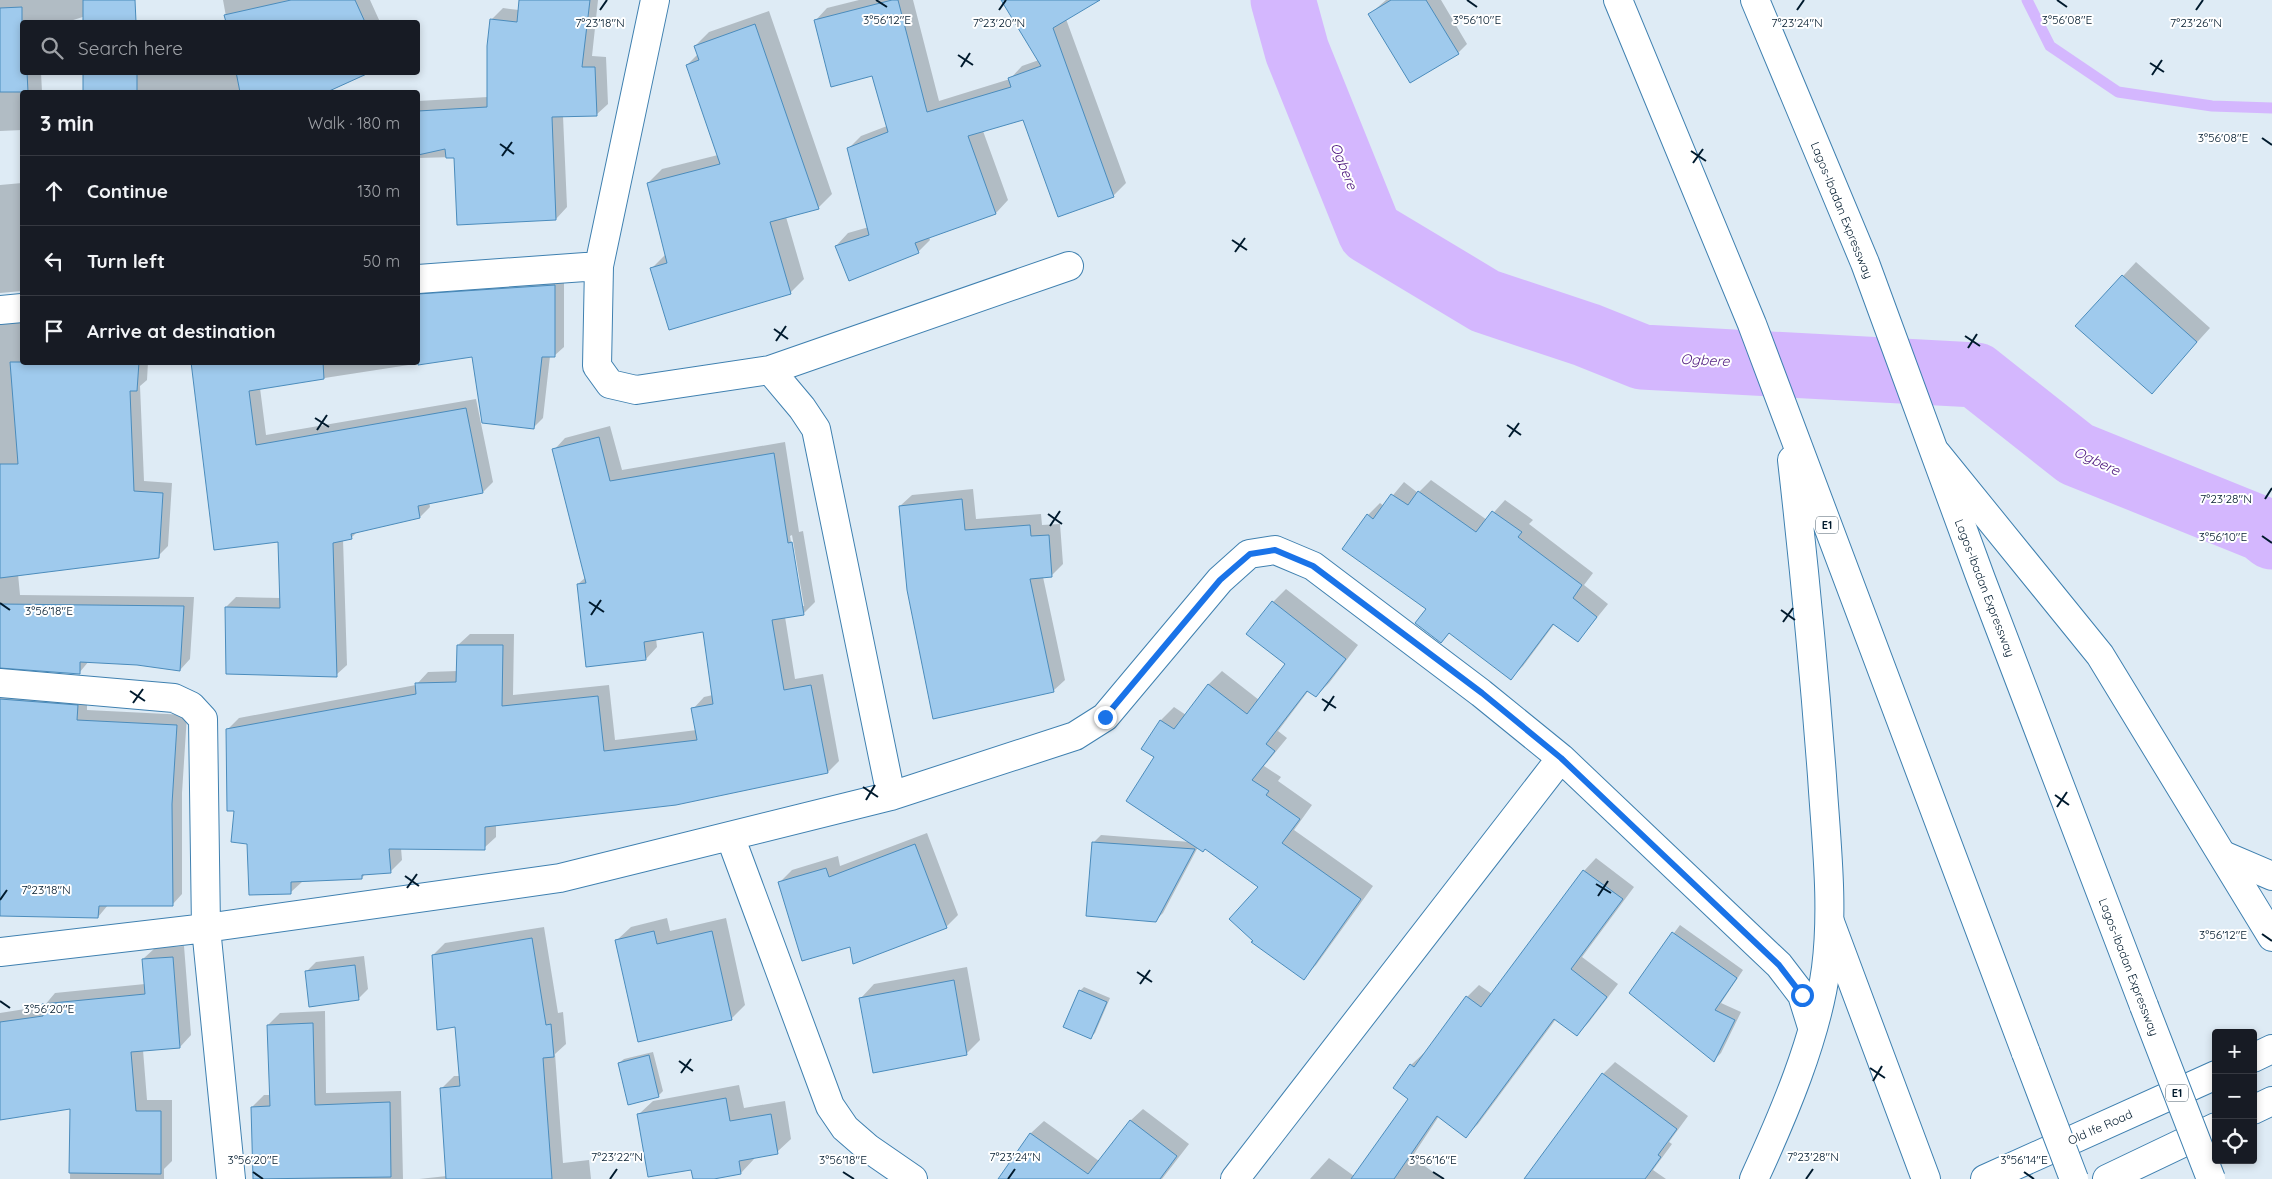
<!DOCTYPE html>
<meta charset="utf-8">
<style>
:root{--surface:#171b24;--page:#242831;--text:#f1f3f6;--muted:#9ea1a6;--line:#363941}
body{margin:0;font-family:Quicksand,sans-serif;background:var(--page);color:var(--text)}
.controls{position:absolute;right:15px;bottom:15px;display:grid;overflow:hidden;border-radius:5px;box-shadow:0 2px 8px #0003}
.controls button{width:45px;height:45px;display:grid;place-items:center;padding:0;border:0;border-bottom:1px solid var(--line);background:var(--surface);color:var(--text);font:25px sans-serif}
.stop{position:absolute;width:15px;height:15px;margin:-11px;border:4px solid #1a73e8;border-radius:50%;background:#fff}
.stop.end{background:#1a73e8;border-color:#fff;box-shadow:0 1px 5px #0008}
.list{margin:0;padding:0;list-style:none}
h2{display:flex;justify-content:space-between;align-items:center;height:65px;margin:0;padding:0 20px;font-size:21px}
h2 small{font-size:16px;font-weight:400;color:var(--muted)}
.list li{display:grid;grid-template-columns:32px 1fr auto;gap:15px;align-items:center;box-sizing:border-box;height:70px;padding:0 20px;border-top:1px solid var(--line)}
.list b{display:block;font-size:19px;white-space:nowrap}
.list em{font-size:16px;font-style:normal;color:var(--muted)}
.icon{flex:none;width:28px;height:28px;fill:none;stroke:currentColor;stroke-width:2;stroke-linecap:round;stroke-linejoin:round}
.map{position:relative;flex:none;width:2272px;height:1179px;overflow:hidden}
.search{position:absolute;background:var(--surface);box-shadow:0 2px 8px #0003;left:20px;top:20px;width:400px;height:55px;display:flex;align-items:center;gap:12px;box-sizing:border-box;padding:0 18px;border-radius:5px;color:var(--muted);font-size:19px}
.panel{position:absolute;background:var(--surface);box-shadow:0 2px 8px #0003;left:20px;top:90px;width:400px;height:275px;border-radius:5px}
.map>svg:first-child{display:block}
.shadow{fill:#0003;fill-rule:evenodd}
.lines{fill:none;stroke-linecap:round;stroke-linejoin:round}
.stream{stroke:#d4b7fe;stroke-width:11}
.river{stroke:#d4b7fe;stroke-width:65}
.building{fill:#9fcaed;stroke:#4b8cbc}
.minor-casing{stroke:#3f80b0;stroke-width:30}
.major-casing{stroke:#3f80b0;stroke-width:30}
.highway-casing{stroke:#3f80b0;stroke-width:30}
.minor{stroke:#fff;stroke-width:28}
.major{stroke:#fff;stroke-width:28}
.highway{stroke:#fff;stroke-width:28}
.highway-bridge-casing{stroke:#3f80b0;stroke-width:30;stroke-linecap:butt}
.highway-bridge{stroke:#fff;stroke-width:28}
.route{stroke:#1a73e8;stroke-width:6}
.ticks{fill:none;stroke:#001a2d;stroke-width:2}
.labels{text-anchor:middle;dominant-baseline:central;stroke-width:4;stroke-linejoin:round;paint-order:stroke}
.shield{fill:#fff;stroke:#4c5f6c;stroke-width:1}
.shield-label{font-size:11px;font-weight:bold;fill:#001a2d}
.street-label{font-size:12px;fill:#001a2d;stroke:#fff}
.water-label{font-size:14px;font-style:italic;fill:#4f1a7f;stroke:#fff}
.ticks-label{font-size:12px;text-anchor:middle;fill:#001a2d;stroke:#fff;stroke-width:4;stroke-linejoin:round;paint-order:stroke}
</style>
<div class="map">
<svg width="2272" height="1179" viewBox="0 0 2272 1179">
<rect width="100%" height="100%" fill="#deebf5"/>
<path class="shadow" d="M0,0H136L67,22H22V37L0,44Z
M223,0H370L380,22H227Z
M521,0H598L592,56L606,57L608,104L596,115L563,116L567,207L556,219L455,157L418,158V101L488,97V46L492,19L503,8L519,10Z
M859,0H913L939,101L1010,79L1022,66L1039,60L1002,0H1098L1066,19L1126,183L1113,196L1024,118L983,131L1008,200L996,213L929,237L930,240L918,252L836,246L848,233L869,227L848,149L861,136L887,126L872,75L815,21L827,8Z
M1386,0H1441L1467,44L1458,53L1370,14Z
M769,11L832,194L818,208L786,217L804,279L790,293L652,268L666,254L648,183L662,169L718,155L687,65L698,54L695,46L709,32Z
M22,48V72H41L42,92H22V130L0,131V56L6,50Z
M84,72H368L324,92H84Z
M22,183V291L0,293V185Z
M2136,262L2210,328L2151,393L2077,326Z
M564,276V347L554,356H550L543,418L534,427L461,292L470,283Z
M430,298L428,362L260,388L266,435L476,399L493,482L483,492L429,502L430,507L420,517L358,531L351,538L343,539L347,665L336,675L226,607L236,597L281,598L279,541L192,362H418V299Z
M0,311L22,315V362H148L147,380L140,386L144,481L172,483L168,546L158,556L18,574L20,595L194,597L190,659L180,670L137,664L89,661L79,673L0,666Z
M610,426L622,470L785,442L799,532L803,531L815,602L803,614L785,617L795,679L823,674L839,761L828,772L496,825V837L484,848H401L402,860L390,872L366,873L362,878L303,881L291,892L248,842L235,809L228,729L239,718L416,685L428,672L458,671V645L470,634H514L513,695L609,685L615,740L697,730L693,709L704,697L713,695L704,631L656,639L657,647L646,659L578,584L586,577L554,450L565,438ZM792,535L804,606H801L790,536Z
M1431,480L1487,520L1505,500L1533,520L1529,524L1593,573L1584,585L1608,604L1578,641L1555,623L1523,666L1511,678L1450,632L1441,642L1428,609L1344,549L1368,515L1380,503L1384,506L1404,482L1418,493Z
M973,489L976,519L1041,514L1042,525L1060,524L1063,564L1051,576L1043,577L1065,680L1053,691L900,506L912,495Z
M1286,589L1358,645L1329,683L1316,696L1309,690L1278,731L1287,738L1264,766L1281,777L1278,781L1312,805L1294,830L1373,886L1316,965L1303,978L1260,887L1205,847H1198L1163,913L1155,921L1094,842L1101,835L1190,842L1156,757L1142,749L1161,720L1174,707L1186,715L1209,684L1222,671L1259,700L1287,664L1273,602Z
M0,684L87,696V710L187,715L182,793V894L172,905H108L98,917L0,915Z
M927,833L958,915L946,927L851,945L780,882L792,870L838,856L840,866Z
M1596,858L1634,887L1582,957L1618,984L1589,1022L1577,1035L1556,1019L1478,1124L1466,1136L1439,1116L1412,1157L1443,1179H1310L1329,1158L1354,1176L1410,1098L1395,1087L1411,1065L1424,1053L1425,1054L1467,997L1479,985L1492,994L1584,871Z
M667,918L670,931L726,918L745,1005L731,1019L617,940L631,927Z
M1680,925L1743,970L1721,1003L1741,1012L1721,1053L1714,1060L1630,992Z
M544,927L558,1013L563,1012L566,1044L555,1054L563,1163L589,1160L591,1179H419L447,1176L442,1088L454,1076H461L456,1025L433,955L445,943Z
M184,946L191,1035L180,1047L143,1050L147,1100H172V1161L164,1169V1179H70L71,1107L0,1118V1013L44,1006L55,993L145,984L143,959L155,948Z
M364,956L368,989L358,999L307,971L316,962Z
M967,967L980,1040L966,1054L861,998L874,984Z
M1084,987L1110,998L1095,1033L1091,1037L1080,991Z
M325,1011L326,1093L401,1091L403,1179H254L252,1107L264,1095H271L268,1025L280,1013Z
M653,1052L663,1091L658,1096L619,1063L624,1059Z
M1615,1062L1688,1116L1669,1142L1672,1144L1653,1170L1666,1179H1526L1603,1074Z
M739,1085L744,1108L785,1101L791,1139L777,1152L754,1157V1159L741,1173L707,1179H694L692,1168L639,1114L653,1101Z
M1143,1109L1189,1144L1162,1179H1000L1031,1133L1044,1121L1099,1161L1130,1121Z"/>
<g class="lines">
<path class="stream" d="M2027,0L2050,46L2118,92L2212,106L2272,108"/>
<path class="river" d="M1283,0L1297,51L1370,232L1485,301L1587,335L1642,357L1976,375L2076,454L2262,529L2272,537"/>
</g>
<path class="building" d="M83,0H135L136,22H83Z
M291,0H355L365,22H226L224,15Z
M519,0H590L582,67H595L597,116L552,117L556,220L457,225L454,158H446L445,149L418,155V111L487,107V46L490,19L517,22Z
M892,0H898L927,112L1011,87L1008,78L1041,66L1001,0H1100L1053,28L1114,197L1058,217L1023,120L968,136L996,214L915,243L919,253L849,281L835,246L869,235L847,148L888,132L872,76L831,87L814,20Z
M1391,0H1426L1459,54L1410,83L1368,14Z
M22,7V72H27L28,92H0V8Z
M755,24L819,209L770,222L791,294L669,330L650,268L667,263L647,183L720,164L686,65L699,60L694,46Z
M83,72H137V92H83Z
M236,72H371L327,92H240Z
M2122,275L2197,342L2152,394L2075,326Z
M555,285V357H542L534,429L482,423L472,357L418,365V294Z
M10,362H139L137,391H130L134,491L163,493L159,558L0,578V464H18Z
M191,362H323L324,379L249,391L256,445L466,408L483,493L418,506L420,518L351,534L352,539L333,543L337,677L226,674L225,607L280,608L278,542L214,550Z
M599,437L610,481L774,453L788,543L792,542L804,615L772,620L784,690L811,685L828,773L676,805L485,827V850L389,849L391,873L362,875V879L291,882V894L249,895L247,844L231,842L234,811H227L226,729L416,694L415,683L456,682L457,645H503L502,706L598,696L604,751L697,740L691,708L713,704L703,632L644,642L646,660L586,667L577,584L586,583L552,449Z
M1418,491L1476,532L1492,511L1522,532L1518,537L1582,585L1573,598L1597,617L1578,642L1553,624L1511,680L1449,633L1441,643L1415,623L1426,609L1342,549L1367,514L1373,519L1391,494L1408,505Z
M962,499L965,530L1030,525L1031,536L1049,535L1052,577L1030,579L1054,692L933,719L907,590L899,506Z
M1272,601L1346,659L1316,697L1307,691L1266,744L1275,751L1252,780L1269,791L1266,795L1300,819L1282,843L1361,899L1304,980L1251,942L1253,941L1229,919L1258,887L1205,849L1203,852L1126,801L1154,757L1141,749L1160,720L1174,729L1208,684L1247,714L1285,664L1246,634Z
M0,604L184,606L180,671L137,665L80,662V674L0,668Z
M0,699L78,705L77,720L177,725L172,804L173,906H99L98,918L0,916Z
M1092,842L1195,849L1156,922L1086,916Z
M915,844L947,928L853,964L850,947L802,961L778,882L826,868L829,877Z
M1583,870L1623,899L1571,969L1607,997L1577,1036L1554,1019L1466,1138L1437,1116L1394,1179H1351L1408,1099L1393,1088L1410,1064L1414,1067L1466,996L1481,1007Z
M654,931L657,944L712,931L732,1020L638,1042L615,940Z
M1672,932L1737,978L1715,1010L1735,1020L1714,1062L1629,993Z
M532,938L546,1025L551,1024L554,1057L543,1058L552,1179H446L440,1088L460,1086L455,1027L437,1030L432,955Z
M173,957L180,1048L131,1052L136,1111H161V1174L69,1173L70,1109L0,1120V1022L43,1016L42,1004L145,994L142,959Z
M355,965L359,1000L309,1007L305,971Z
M954,980L967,1055L873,1073L859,998Z
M1079,990L1107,1002L1091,1039L1063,1027Z
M313,1023L315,1105L390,1102L391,1177L253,1179L251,1107L270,1106L267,1025Z
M649,1055L659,1097L628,1105L618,1063Z
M1602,1073L1677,1129L1658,1155L1661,1157L1645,1179H1524Z
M726,1098L730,1121L771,1114L778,1154L739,1161L741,1174L714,1179H693L691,1170L648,1177L637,1114Z
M1130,1120L1177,1156L1160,1179H998L1030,1133L1088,1174Z"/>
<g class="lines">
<g class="minor-casing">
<path id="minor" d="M655,0L599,266L597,366L610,384L636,390L770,370L1069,266
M418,279L599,266
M0,310L22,308
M770,370L802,408L816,429L891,796
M1937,454L2100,655L2272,937
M0,683L174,698L191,706L203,719L206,928L231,1179
M730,836L830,1106L845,1128L868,1148L913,1179
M1830,922L1926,1179
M0,952L206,928L560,878L891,796L1075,736L1105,717L1220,580L1249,554L1275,550L1313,566L1481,693L1561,758L1779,965L1802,995L1812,1027
M1235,1179L1561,758"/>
</g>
<g class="major-casing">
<path id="major" d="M2223,855L2272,876
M2253,1058L2272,1049
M2253,1110L2272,1101
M1985,1179L2216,1075
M2107,1179L2216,1127"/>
</g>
<g class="highway-casing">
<path id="highway" d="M1618,0L1752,324L2026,1053
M1755,0L1865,263L1981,579L2144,1006
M1754,1179C1783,1116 1817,1037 1826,968C1834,905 1826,840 1822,776C1814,670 1804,565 1792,460"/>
</g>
<use href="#minor" class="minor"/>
<use href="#major" class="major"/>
<use href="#highway" class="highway"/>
<g class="highway-bridge-casing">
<path id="highway-bridge" d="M2144,1006L2211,1179
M2026,1053L2074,1179"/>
</g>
<use href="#highway-bridge" class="highway-bridge"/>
</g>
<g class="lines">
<path class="route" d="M1105,717L1220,580L1250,554L1275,550L1313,566L1482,693L1561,758L1779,965L1802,995"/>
</g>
<path class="ticks" d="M876,0L887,7M1467,0L1477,7M2057,0L2067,7M600,10L607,0M999,10L1006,0M1797,10L1804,0M2196,10L2203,0M958,55L973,65M2150,63L2164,72M961,67L970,53M2152,75L2162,60M2262,138L2272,145M500,144L514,154M1691,151L1706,161M502,156L512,142M1693,163L1703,149M1232,240L1247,250M1235,252L1245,238M774,329L788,339M1965,336L1980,346M776,341L786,326M1968,348L1977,334M315,418L329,427M1507,425L1521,435M317,430L327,415M1509,437L1519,423M2265,499L2272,488M1048,514L1062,524M1050,526L1060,511M2262,536L2272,543M589,602L604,612M0,603L10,610M1781,610L1795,620M591,615L601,600M1783,622L1793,608M130,691L145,701M1322,699L1336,708M133,703L143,689M1324,711L1334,696M863,787L878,797M2055,795L2069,805M866,800L875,785M2057,807L2067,792M405,876L419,886M1596,884L1611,893M407,888L417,874M1598,896L1608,881M0,900L7,890M2262,934L2272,941M1137,972L1152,982M1140,984L1150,970M0,1001L10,1008M679,1061L693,1071M1870,1068L1885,1078M681,1073L691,1059M1873,1081L1882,1066M253,1172L263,1179M843,1172L854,1179M1433,1172L1444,1179M2024,1172L2034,1179M610,1179L617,1169M1008,1179L1015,1169M1806,1179L1813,1169"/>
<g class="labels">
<g class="shield">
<rect x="1816" y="516.5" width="22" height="17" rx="4"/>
<rect x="2166" y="1084.5" width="22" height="17" rx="4"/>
</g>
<g class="shield-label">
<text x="1827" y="525">E1</text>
<text x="2177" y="1093">E1</text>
</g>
<g class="street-label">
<text transform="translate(1842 210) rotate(68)">Lagos-Ibadan Expressway</text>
<text transform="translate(1985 588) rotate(69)">Lagos-Ibadan Expressway</text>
<text transform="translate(2129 967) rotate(69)">Lagos-Ibadan Expressway</text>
<text transform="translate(2100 1127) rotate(-24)">Old Ife Road</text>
</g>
<g class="water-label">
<text transform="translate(1344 166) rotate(68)">Ogbere</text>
<text transform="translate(1705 360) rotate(3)">Ogbere</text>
<text transform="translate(2097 461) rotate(25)">Ogbere</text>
</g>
</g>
<g class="ticks-label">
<text x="887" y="24">3°56'12"E</text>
<text x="1477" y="24">3°56'10"E</text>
<text x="2067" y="24">3°56'08"E</text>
<text x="600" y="27">7°23'18"N</text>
<text x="999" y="27">7°23'20"N</text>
<text x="1797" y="27">7°23'24"N</text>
<text x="2196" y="27">7°23'26"N</text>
<text x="2223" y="142">3°56'08"E</text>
<text x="2226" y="503">7°23'28"N</text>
<text x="2223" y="541">3°56'10"E</text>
<text x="49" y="615">3°56'18"E</text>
<text x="46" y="894">7°23'18"N</text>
<text x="2223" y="939">3°56'12"E</text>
<text x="49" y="1013">3°56'20"E</text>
<text x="617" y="1161">7°23'22"N</text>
<text x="1015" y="1161">7°23'24"N</text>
<text x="1813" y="1161">7°23'28"N</text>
<text x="253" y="1164">3°56'20"E</text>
<text x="843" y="1164">3°56'18"E</text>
<text x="1433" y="1164">3°56'16"E</text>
<text x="2024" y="1164">3°56'14"E</text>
</g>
</svg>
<div class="controls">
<button>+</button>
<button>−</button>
<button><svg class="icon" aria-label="locate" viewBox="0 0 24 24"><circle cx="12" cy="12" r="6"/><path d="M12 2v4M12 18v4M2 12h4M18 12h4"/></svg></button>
</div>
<div class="stop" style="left:1802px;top:995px"></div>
<div class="stop end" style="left:1105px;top:717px"></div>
<div class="search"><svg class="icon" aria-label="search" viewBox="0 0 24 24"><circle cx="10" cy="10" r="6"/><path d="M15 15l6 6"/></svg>Search here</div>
<section class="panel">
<h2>3 min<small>Walk · 180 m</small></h2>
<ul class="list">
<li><svg class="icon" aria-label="ahead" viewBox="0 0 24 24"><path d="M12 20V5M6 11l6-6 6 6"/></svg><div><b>Continue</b></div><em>130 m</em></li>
<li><svg class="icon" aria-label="left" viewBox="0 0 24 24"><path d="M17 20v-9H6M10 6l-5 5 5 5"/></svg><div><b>Turn left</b></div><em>50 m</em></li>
<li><svg class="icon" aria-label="arrive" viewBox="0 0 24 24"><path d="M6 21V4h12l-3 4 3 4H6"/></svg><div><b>Arrive at destination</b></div></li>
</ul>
</section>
</div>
